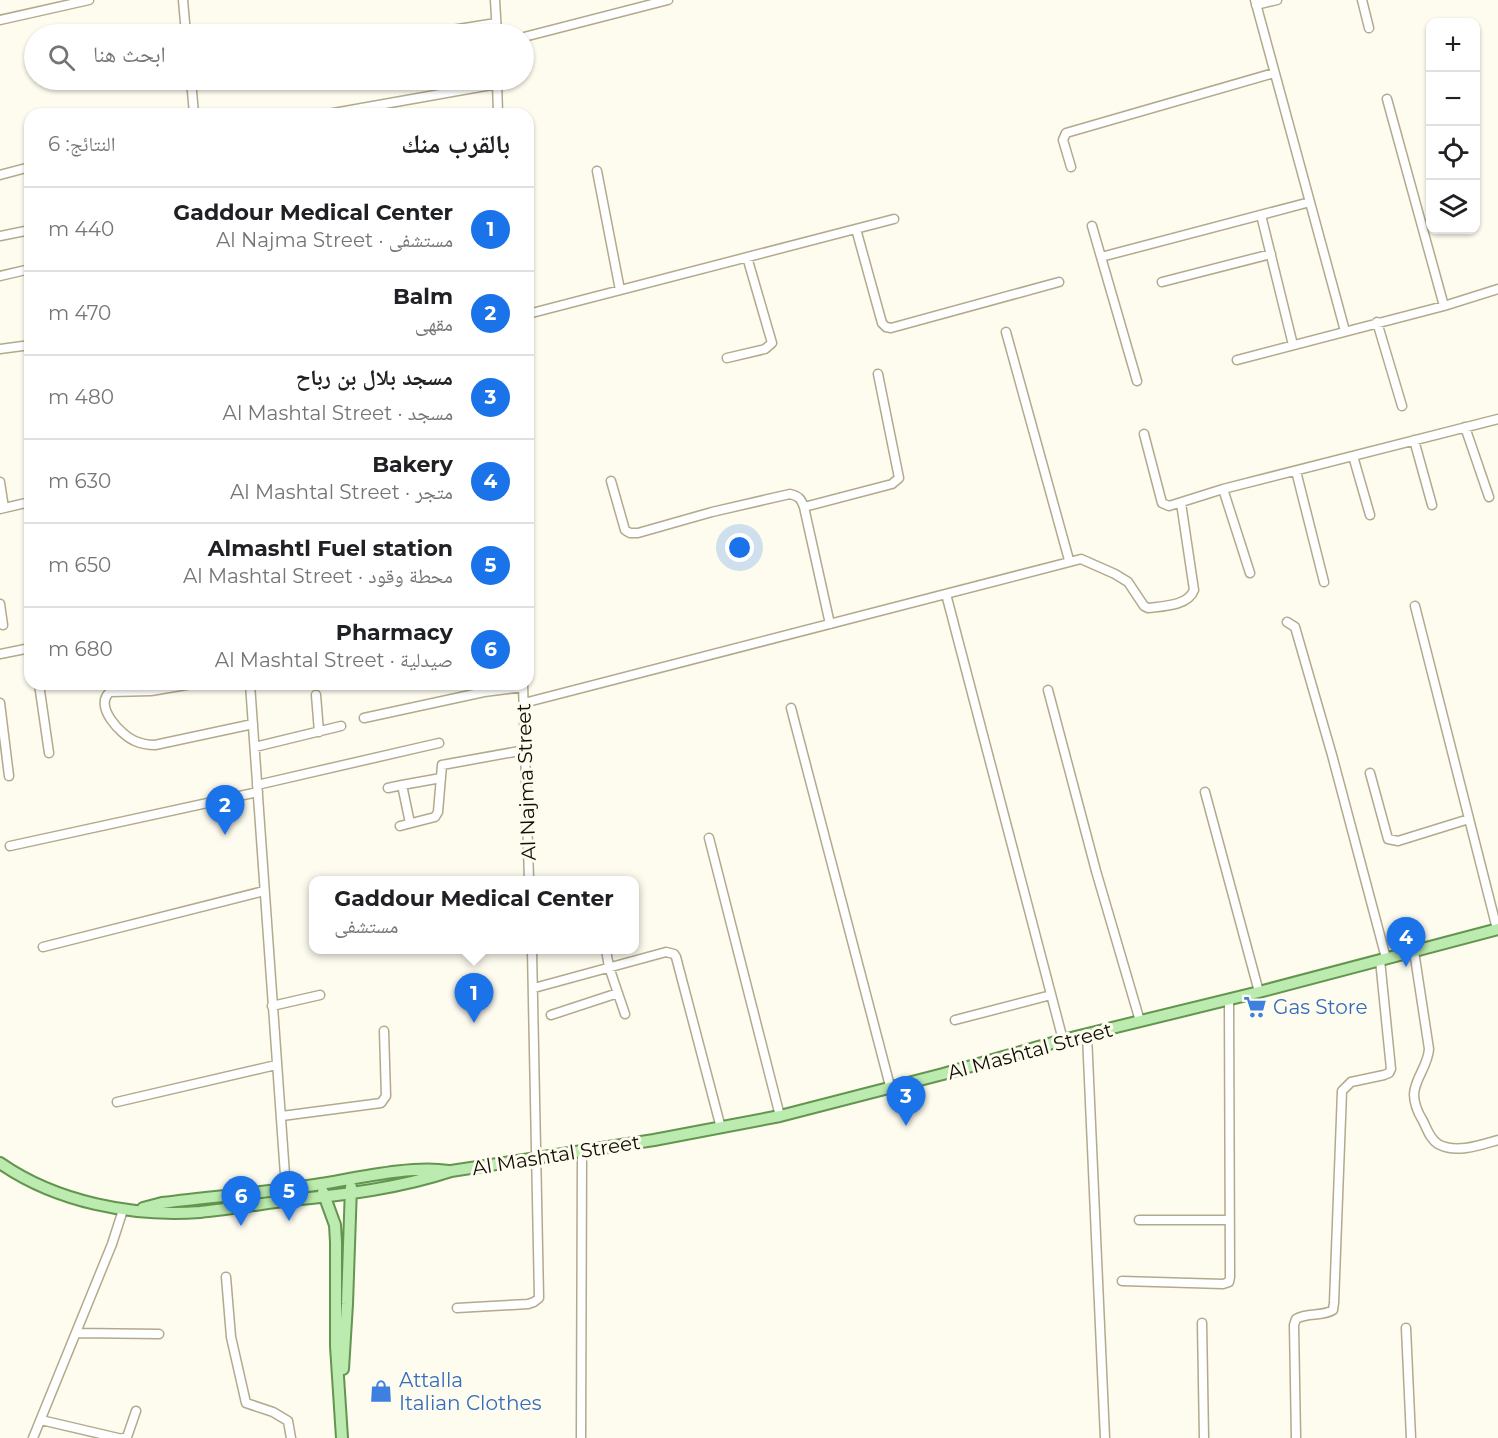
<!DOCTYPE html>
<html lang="ar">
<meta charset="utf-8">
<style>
:root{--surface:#fff;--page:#f2f2f2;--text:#202124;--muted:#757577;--line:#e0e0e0;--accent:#1a73e8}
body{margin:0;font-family:Montserrat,"Noto Naskh Arabic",sans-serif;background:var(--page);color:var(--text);direction:rtl}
.controls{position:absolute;right:18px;top:18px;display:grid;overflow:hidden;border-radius:12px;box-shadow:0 2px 4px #0004}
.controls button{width:54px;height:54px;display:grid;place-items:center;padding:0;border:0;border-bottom:2px solid var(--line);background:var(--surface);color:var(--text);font:30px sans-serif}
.you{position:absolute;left:740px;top:548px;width:21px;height:21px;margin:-15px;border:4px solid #fff;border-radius:50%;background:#1a73e8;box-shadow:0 0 0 9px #1a73e833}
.badge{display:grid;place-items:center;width:39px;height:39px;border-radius:50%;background:var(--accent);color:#fff;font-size:20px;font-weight:700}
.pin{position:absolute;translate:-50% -50px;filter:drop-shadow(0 2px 3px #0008)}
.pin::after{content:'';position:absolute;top:32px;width:21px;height:18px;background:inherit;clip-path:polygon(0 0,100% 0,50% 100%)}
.popup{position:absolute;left:309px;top:876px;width:330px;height:78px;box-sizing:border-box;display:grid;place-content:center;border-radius:12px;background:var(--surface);filter:drop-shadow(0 2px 4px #0005);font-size:20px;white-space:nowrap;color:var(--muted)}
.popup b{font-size:22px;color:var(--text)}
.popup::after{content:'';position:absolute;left:50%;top:100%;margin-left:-12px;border:12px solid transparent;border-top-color:var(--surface)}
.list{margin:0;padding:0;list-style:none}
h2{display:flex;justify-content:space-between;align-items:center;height:78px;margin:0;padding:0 24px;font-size:26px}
h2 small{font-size:20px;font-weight:400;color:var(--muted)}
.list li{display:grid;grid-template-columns:39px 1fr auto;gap:18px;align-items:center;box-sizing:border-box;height:84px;padding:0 24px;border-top:2px solid var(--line)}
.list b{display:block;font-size:22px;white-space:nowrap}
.list p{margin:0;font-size:20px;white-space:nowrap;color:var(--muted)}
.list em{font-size:20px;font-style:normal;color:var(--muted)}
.icon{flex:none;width:33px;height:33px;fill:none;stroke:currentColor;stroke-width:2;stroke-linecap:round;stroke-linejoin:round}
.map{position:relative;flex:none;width:1498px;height:1438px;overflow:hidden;direction:ltr}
.search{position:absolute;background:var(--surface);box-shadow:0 2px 4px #0004;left:24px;top:24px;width:510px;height:66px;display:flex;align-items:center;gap:15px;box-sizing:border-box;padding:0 21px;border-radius:33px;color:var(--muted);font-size:22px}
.panel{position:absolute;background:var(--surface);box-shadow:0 2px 4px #0004;left:24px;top:108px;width:510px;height:582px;border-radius:18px;direction:rtl}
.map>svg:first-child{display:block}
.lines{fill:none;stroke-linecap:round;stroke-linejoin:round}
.minor-casing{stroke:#b2aa8c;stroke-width:11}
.major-casing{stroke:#639550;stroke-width:14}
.minor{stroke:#fff;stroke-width:8}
.major{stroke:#bcebaf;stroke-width:10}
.labels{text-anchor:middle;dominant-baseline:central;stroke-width:6;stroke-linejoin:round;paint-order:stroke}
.street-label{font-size:20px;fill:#110f05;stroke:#fefbef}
.shop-label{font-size:20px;fill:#366cbe;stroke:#fefbef;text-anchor:start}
</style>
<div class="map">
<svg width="1498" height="1438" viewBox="0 0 1498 1438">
<rect width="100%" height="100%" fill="#fefbef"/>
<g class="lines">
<g class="minor-casing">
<path id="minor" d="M183,0L186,34
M495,0L497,34
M1255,0L1345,331
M1362,0L1369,28
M1256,5L1277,0
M0,20L89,0
M427,34L496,23
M524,37L668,0
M191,80L194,114
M497,81L498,114
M1387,99L1444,306
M328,114L497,84
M1071,167L1063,140L1066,133L1274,73
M597,171L620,290
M0,175L30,167
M1261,215L1293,345
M1092,226L1137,381
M856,229L882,323L886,327L891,328L1059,282
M0,236L30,230
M1101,257L1310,202
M0,276L30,269
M1162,282L1271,254
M528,314L894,219
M1377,322L1402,406
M1006,332L1069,560
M0,349L30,345
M727,358L765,349L772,343L747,257
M1237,360L1444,306L1498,289
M1465,427L1489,497
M1144,434L1162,503L1169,506L1223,489L1498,419
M1414,440L1432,505
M1353,456L1370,515
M1296,471L1324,582
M611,481L625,530L630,533H638L712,512L790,494C799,496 801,499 804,507L830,624
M0,482L4,508
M1223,489L1250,573
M804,507L892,484L899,478L878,374
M0,509L30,502
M946,594L1063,1040
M0,604L3,625
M1415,606L1497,929
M1287,622L1295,627L1332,755L1386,958
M0,654L30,648
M39,684L49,753
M192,684L151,691L110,692C93,706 121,735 135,741C142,744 148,745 155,745L253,724
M250,684L286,1189
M523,684L529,880
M1048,690L1096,871L1140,1021
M316,695L319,732
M0,703L9,776
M524,703L1081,559L1115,574L1128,582L1144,606L1148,608C1163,606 1188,606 1194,590L1181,503
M791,708L890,1086
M364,718L484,692L523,687
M255,747L341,726
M1370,773L1388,839L1398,841L1469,819
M257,785L439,743
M402,785L441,778
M388,788L402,785L410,823
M1205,792L1259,992
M400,826L435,817L438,812L442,765L525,750
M709,838L780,1116
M10,846L258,792
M43,947L264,891
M606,950L609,967L625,1014
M1414,951L1429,1049C1428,1066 1415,1078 1414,1094C1414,1104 1418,1113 1423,1121C1427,1129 1430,1139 1438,1144C1456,1154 1481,1145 1498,1140
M534,988L666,952L674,954L676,957L721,1128
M272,1006L320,995
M551,1015L618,993
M955,1020L1051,995
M1087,1035L1105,1438
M117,1102L276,1065
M282,1116L381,1103L386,1096L384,1031
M1139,1220H1229
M226,1277L231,1337L246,1403L273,1412L288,1421L291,1438
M1122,1281L1223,1284L1229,1282L1230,1277L1229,1000
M457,1308L528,1304L534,1302L539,1298L532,950
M1202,1323L1204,1438
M1406,1328L1411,1438
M76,1333L159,1334
M41,1420L118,1438
M33,1438L112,1244L123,1210
M123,1438L127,1437L136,1411
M581,1438L582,1152
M1296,1438L1294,1325L1296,1319C1308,1312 1322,1317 1333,1310L1334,1303L1342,1091L1351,1082L1384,1075L1389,1073L1391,1069L1380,960"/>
</g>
<g class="major-casing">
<path id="major" d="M0,1163C56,1202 132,1217 200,1212C230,1209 260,1204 290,1200C344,1195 400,1188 451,1171L654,1140L780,1116L943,1074L1063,1040L1259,992L1498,929
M323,1192L335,1225L336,1242V1346L342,1438
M143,1208L162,1203C215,1196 268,1193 321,1184C357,1178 414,1165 448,1171
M343,1369L347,1304L351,1187"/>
</g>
<use href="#minor" class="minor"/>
<use href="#major" class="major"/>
</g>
<defs>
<g id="supermarket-bare" transform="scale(1.8)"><path d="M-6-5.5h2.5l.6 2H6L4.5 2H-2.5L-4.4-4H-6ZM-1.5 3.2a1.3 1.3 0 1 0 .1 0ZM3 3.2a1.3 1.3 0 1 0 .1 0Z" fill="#3f7fe0" stroke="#fefbef" stroke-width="2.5" paint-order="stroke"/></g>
<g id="shop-bare" transform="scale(1.8)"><path d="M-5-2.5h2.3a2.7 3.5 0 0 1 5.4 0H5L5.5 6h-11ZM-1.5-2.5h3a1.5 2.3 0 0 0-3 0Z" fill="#3f7fe0" stroke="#fefbef" stroke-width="2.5" paint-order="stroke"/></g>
</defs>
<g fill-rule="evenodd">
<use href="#supermarket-bare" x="1255" y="1007"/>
<use href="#shop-bare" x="381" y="1391"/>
</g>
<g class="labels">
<g class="street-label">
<text transform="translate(526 782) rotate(-92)">Al Najma Street</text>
<text transform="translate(1030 1051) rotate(-15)">Al Mashtal Street</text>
<text transform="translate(556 1155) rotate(-9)">Al Mashtal Street</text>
</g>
<g class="shop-label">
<text x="1273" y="1007">Gas Store</text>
<text x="399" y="1380">Attalla<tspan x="399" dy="23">Italian Clothes</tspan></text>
</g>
</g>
</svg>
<div class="controls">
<button>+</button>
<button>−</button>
<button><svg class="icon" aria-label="locate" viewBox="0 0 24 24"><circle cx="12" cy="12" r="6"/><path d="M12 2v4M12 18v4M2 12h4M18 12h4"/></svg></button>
<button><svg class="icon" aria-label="layers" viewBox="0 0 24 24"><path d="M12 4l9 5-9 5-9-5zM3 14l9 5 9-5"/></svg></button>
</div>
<div class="you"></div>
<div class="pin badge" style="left:474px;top:1023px">1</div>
<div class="popup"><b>Gaddour Medical Center</b>مستشفى</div>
<div class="pin badge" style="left:225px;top:835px">2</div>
<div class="pin badge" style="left:906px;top:1126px">3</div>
<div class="pin badge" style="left:1406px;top:967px">4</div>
<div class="pin badge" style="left:289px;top:1221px">5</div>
<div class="pin badge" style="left:241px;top:1226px">6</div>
<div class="search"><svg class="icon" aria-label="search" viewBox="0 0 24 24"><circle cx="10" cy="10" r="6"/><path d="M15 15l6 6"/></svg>ابحث هنا</div>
<section class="panel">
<h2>بالقرب منك<small>النتائج: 6</small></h2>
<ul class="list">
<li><span class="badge">1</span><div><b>Gaddour Medical Center</b><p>مستشفى · Al Najma Street</p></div><em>440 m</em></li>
<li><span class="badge">2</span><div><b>Balm</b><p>مقهى</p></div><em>470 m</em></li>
<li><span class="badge">3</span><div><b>مسجد بلال بن رباح</b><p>مسجد · Al Mashtal Street</p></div><em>480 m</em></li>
<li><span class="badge">4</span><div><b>Bakery</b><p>متجر · Al Mashtal Street</p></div><em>630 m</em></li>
<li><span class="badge">5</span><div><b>Almashtl Fuel station</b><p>محطة وقود · Al Mashtal Street</p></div><em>650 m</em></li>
<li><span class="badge">6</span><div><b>Pharmacy</b><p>صيدلية · Al Mashtal Street</p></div><em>680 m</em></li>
</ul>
</section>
</div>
